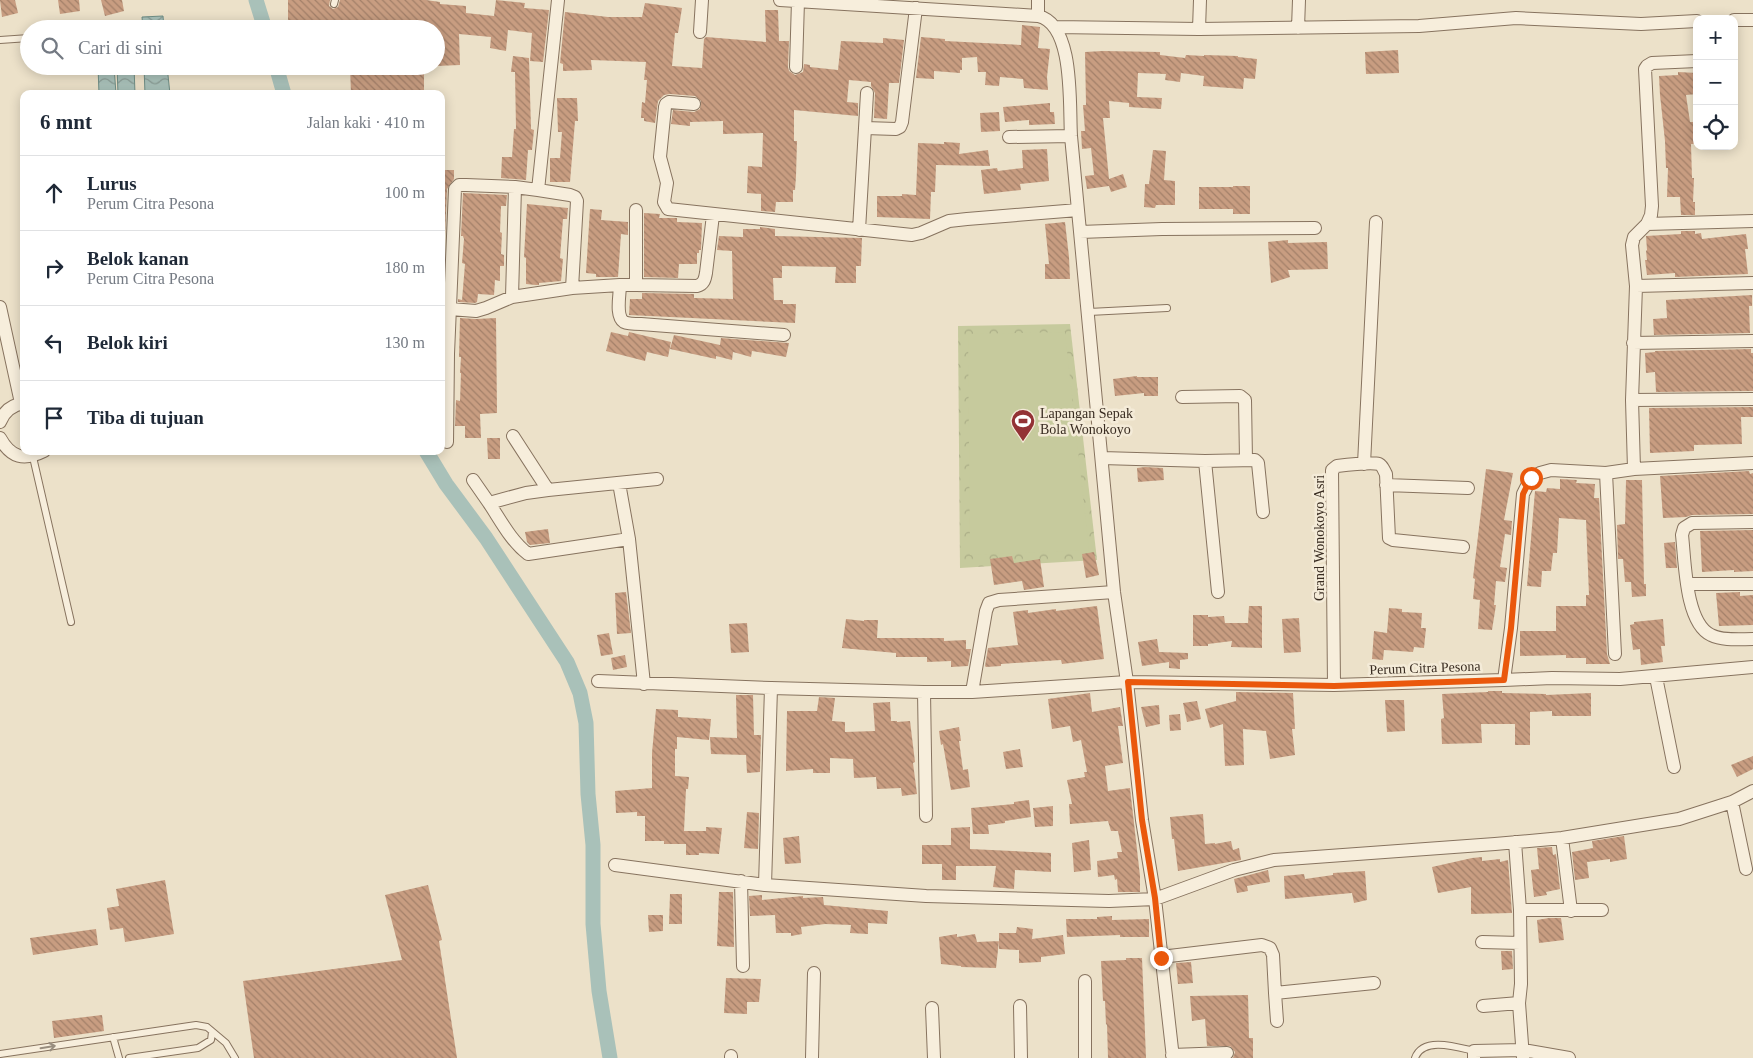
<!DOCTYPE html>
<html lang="id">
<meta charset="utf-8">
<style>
:root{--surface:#fff;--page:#f2f2f3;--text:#1f2937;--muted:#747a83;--line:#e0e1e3}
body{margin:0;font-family:"Times New Roman",serif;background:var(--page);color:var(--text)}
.controls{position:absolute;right:15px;top:15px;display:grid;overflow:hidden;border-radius:10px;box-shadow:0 2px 12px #0003}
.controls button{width:45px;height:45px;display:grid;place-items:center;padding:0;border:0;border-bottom:1px solid var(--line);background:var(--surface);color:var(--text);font:25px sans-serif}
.stop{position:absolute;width:15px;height:15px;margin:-11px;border:4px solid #ea580c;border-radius:50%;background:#fff}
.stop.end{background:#ea580c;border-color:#fff;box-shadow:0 1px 5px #0008}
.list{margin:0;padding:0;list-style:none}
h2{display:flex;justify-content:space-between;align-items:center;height:65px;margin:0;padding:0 20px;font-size:21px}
h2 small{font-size:16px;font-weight:400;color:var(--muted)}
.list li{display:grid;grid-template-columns:32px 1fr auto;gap:15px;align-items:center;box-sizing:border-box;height:75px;padding:0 20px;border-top:1px solid var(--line)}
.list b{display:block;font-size:19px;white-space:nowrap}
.list p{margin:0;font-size:16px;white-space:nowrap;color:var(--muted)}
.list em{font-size:16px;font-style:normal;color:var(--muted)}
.icon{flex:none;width:28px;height:28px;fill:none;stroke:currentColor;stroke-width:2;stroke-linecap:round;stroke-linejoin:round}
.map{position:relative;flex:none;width:1753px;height:1058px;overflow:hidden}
.search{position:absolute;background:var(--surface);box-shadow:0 2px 12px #0003;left:20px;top:20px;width:425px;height:55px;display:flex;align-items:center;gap:12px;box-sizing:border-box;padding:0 18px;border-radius:28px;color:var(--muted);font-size:19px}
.panel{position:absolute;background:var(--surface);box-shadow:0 2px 12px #0003;left:20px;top:90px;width:425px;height:365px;border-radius:10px}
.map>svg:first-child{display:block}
.forest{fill:url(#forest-crowns)}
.garden{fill:#c6ca9d}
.water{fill:url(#water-waves);stroke:#708f87}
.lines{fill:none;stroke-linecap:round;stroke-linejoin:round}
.canal{stroke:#a9c1b9;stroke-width:15}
.building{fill:url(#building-back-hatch)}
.lane-casing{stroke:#87735f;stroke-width:8}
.street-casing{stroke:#87735f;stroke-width:14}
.lane{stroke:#f7eedc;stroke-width:6}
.street{stroke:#f7eedc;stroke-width:12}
.oneway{stroke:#988d7e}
.route{stroke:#ea580c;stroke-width:6}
.labels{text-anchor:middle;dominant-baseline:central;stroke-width:5;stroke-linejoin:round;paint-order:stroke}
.poi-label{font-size:14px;fill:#392c21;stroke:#f4ebd8;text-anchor:start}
.street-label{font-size:14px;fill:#392c21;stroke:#f4ebd8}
</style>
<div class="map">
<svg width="1753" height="1058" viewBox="0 0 1753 1058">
<defs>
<pattern id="forest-crowns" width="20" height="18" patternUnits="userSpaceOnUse" patternTransform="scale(1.25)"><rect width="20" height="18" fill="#c6ca9d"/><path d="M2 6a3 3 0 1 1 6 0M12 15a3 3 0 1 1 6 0" fill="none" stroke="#abae87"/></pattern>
<pattern id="water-waves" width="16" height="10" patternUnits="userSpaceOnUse" patternTransform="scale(1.25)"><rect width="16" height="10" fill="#a9c1b9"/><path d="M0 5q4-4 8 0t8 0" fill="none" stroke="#8b9d96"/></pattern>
<pattern id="building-back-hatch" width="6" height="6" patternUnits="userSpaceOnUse" patternTransform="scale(1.25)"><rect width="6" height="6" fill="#c89d81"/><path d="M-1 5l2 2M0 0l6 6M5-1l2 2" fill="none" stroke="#a38069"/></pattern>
</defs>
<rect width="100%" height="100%" fill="#ece1c9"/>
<path class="forest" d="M1070,324L1097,560L960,568L958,326Z"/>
<path class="garden" d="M1065,332L1089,550L970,555L968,334Z"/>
<path class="water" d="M163,16L164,29H143L142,17Z
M98,66H114L116,94H99Z
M117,66H134L135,94H118Z
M144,66H167L170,94H145Z"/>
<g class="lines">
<path class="canal" d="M256,0L265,29
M276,66L284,94
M426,451L446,484L486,538L567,662L580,693L586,723L588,794L593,845V924L599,991L610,1058"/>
</g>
<path class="building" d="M0,0H15L18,13L2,17Z
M58,0H79L80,11L60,14Z
M101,0H122L124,11L105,16Z
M288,0H330L329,6L333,9L338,7L340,0H426L440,2V4L466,6V13L494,16L496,0L525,3L524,8L549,10L543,62L530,61L532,33L508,30L506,51L490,48L491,37L459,34L460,65L436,66V29L395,25L394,29H358V25L329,22L330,29H288Z
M645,3L682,8L678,33H675L672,66L702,68L704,39L706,37L766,42L765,10H778L779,41H789L788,67L789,71L795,75L803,72L804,64L810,65V67L838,70L841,41L883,43V38L904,40L899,83H889L887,119L874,118L875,93L871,86V82L849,80L847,102L858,103V116L794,110V141H797L796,176L795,190H793V202H776L775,212L761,211V194L747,193L748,166L762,167L763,133L723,134V121L690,122V126L671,124L673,110L694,112L700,109L701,101L695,96L670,94L664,95L658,101L655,123L644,121V118H641L642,102L645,103L647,80H644L646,62L591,60L592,70L563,71V64L560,63L565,12L608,17H642Z
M1022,25L1040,27L1038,48L1050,49L1047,77L1048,90L1024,88L1023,79L1000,77L999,86L985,85L986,72H978L977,57L962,58V70H960V73L934,71V79L916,78L921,37L945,39V41L1021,45Z
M1398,50L1399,73L1366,74L1365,52Z
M1103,51L1160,52V55L1185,58L1186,55L1204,56V55L1238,56V57L1257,59L1255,79L1244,78L1243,89L1203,86L1204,76L1181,73L1180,82L1165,80L1166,74L1138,73L1137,97L1162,98L1161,109L1129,107V103L1109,101L1110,118H1103L1109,179L1123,174L1127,187L1111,192L1109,186L1087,189L1085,176L1094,175L1091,148L1082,149L1081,131H1085L1083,105H1086L1085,52Z
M513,56L529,58L531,129L534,130L532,150H528L526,180L501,178L502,157H512L514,129H516L515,72H511Z
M350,66H424V94H351Z
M1678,72L1697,73V94L1686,95L1690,122H1697V144H1691L1692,178H1694L1693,202H1695V215H1681L1680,197H1667L1668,168H1666L1665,141L1660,95L1659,76L1678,75Z
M557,98H577L578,121H575L570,182H550V158H560L562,132H558Z
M1050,103V112H1054L1055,124L1029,125V120L1005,122L1003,107Z
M999,112L1000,131L981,132L980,113Z
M944,142L960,143L959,154L988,150L990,166L936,165L935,192H931L930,219L877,217V196H902V194L916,195L918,143L944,144Z
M1047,149L1049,181L1020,184L1021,190L984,194L981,170L997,168L998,171L1023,168L1022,150Z
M1153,150L1166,151L1164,180L1175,181V205H1156L1155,208L1144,207L1145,184H1149Z
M441,170H454V179L447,189L445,236H441Z
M1233,186H1250V214H1233V209H1199V187H1233Z
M463,193L507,195L506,206H501L500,232L502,233L501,254L504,255V266H500V281L495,280L494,295L478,294L477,302L475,303L458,302V299L462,300L465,264L462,263L464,239L463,236H461Z
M527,204L568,208L567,219H563L560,258L563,259L561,281L539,283V285H536L526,284V258L524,257Z
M590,209L602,210L601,220L628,222V235L621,234L618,277H596V274L586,273Z
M644,213L660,214L659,218H677V222L702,223L701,250H699V253H697V264H679L678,278L644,277Z
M1065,222L1069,257L1070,279H1045V264H1049L1045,224Z
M760,227L775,229V236L862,238L861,266H856V283H835L836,267L782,266V278H773L774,300H783V304H796L795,323L629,315L630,299H642V293L694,294V298L733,299L732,251L717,250L719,236L743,237V229H760Z
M1681,231H1695V234L1701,233L1702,239L1746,234L1748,249H1745L1748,274L1675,277V273L1647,275L1645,260H1647L1646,251L1647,250L1646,236L1681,234Z
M1288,240V243L1327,242L1328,269L1288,270L1290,277L1271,283L1268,242Z
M1752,295V306H1749L1750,333L1654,335L1653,319L1667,318L1666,300Z
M460,318L476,319L496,318L497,413L480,414L481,438H465V426H455L456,400L460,401L461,373H460L461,357H459Z
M611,332L628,336L629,332L671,342L668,357L647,352L645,361L606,351Z
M674,335L720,345L721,338L789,343L786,357L752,351L751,357L733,352L732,360L716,356V359L670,349Z
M1751,349V353H1753V391L1656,392L1655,372L1646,373L1645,353L1655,352V351Z
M1137,376V377H1158V396H1144V393L1115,396L1113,379Z
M1753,407V417H1741L1742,444L1694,445V451L1650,453L1649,408Z
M487,438H500V459H488Z
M1145,467L1163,468L1164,480L1138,482L1137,468Z
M1486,469L1513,473L1504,520L1512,521L1511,535L1505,534L1500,567L1507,568L1505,582L1496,581L1494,605H1496L1492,630L1478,629L1480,600L1473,599L1475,579L1473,578Z
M1749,471L1750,474L1753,473V514L1692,515L1686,517L1663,518L1660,476Z
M1560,479L1577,480L1576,483L1595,484L1594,498H1599L1607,654L1610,664H1586V658H1566V655L1520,656V631H1556V606H1586V595H1589L1586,520L1559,518L1557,553H1553L1551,571H1542L1541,587L1527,586L1535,491L1546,492L1547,488L1560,489Z
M1626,480H1642L1644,584H1646V596L1632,597L1631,582H1625L1623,559H1618L1617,525L1625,524Z
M548,529L550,543L530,545L527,542L525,532Z
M1753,530V571L1734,572V570L1702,572L1700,531Z
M1675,542L1677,568H1666L1664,543Z
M1094,552L1099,575L1086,578L1082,554Z
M1012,556L1014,563L1040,559L1044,587L1024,590L1022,581L994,585L990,559Z
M626,592L631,633L617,634L615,593Z
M1740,592V596L1753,595V625L1719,626L1716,593Z
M1097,606L1104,659L1062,664L1061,660L1001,664V666L986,667L985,666L988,648L1018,645L1013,612L1028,610V613L1056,609V611Z
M1249,606H1262V648L1231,647L1232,641L1208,644V646H1193V615H1208V617L1224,616L1225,623H1248Z
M1389,608L1402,609V612L1422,613L1421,628H1426L1424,648L1414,647L1413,652L1384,650L1383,660L1372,659L1374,631L1387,633Z
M1299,618L1301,652L1284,653L1282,619Z
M846,619L864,621V620H878L877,638H944V641L966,640V649H971L968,666L951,667V661L927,662V657H896V653L842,648Z
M1663,619L1665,646H1661L1663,662L1641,665L1640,649L1633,650L1630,625L1634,624V622Z
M747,623L749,652L731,653L729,624Z
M609,633L613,654L601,656L597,635Z
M1157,639L1159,652L1188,653V659L1180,660V669L1169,668V662L1142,666L1138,642Z
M625,655L627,667L613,670L611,658Z
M1488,691H1502V693L1546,694V695L1591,693V716H1552V711L1530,712V745H1515V724H1481L1482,743L1442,744L1441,719L1444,718L1442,694L1488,692Z
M1236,692L1293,693L1295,729H1292L1295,755L1270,759L1266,731L1243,729L1244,765L1225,766L1223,724L1210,728L1205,709L1236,701Z
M1090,693L1092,712L1120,707L1123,726H1118L1123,763L1105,766L1108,791L1130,788L1140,876V892H1118L1117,879L1115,880L1114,875L1098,877L1097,861L1118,858L1117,852H1122L1118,831H1111L1108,821L1070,824L1069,804H1072L1067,780L1085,777L1084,772H1087L1081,740L1073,742L1070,726L1052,729L1048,699Z
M736,695H753L754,735H761L760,772L747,773L746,755L711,754L710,737L737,738Z
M819,697L835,698L832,721L845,722V732L875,731L873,703L890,702L891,721H897V722L910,721L915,762L913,763L917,794L902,796L901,788L877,789L876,777L854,778L853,759L830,758V773H813V769L786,771L787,711H817Z
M1385,700H1404L1405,731L1387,732Z
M1197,701L1201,719L1187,722L1183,703Z
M1159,705L1160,724L1146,727L1141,707Z
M656,709L678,710V717L711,719L709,740L677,737V749H675V776L689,777L688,789H686L684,831H706V827L722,828L719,854L699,853V855H686V844H664V841H645V816H637V812L616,813L615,791L652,788V753Z
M1180,714L1181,730L1170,731L1169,715Z
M959,727L961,741H959L963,770L968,769L970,787L951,790L943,744L941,745L939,731Z
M1020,749L1023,767L1006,769L1003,752Z
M1753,756V769L1737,777L1731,765Z
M1029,800L1031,817L1005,821V823L988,825L989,834H973L971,808L1014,804V802Z
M1053,806V826L1035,827L1033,808Z
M747,812L759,813L758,849L744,848Z
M1203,814L1205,844L1215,843V844L1231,841L1233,850L1239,848L1241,860L1178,871L1174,839H1172L1170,817Z
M970,827V849L1051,853V872L1015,870L1014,889L993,887L996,866H956V880H942V864H922V845H951V828Z
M799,836L801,863L785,864L783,838Z
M1624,836L1627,859L1610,862V859L1587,862L1589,878L1575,880L1572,852L1593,848L1592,841Z
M1089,840L1091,870L1074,872L1072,843Z
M1552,847L1553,855L1556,854L1560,889L1546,892L1547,895L1534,897L1531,870L1539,869L1537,848Z
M1482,857V861L1500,859V862L1508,860L1512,913L1471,914V887L1438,893L1432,867L1472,858Z
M1268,870L1270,882L1247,886L1248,891L1237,893L1234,879Z
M1365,871L1367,900L1354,903L1352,893L1285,899L1284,876L1304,874L1305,879L1333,875V873Z
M165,880L174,934L125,942L123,928L110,930L107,908L119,906L116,889Z
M428,885L442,940L439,941L457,1058H254L243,981L402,960L385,895Z
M719,892H733L734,947L717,946Z
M670,894H682V924H669Z
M762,895V900L803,896V898L823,897L824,905L888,911L887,924L868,923V934L850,933L851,925L825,924L801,927L802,934L791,936V933H776L775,915L750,916L749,896Z
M648,915H663V931L649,932Z
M1112,916V920L1149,919V937H1120V935L1067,937L1066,919H1097V917Z
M1549,918H1561L1564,940L1539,943L1537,920Z
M1017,927L1033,929L1032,939L1063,935L1065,954L1041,957V962L1019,963V950L999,949V933H1016Z
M96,929L98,945L33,955L30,938Z
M957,934V937L975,934L977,942L999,941L996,968L961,967V966L941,964L939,937Z
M1501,951H1512L1513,969L1502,970Z
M1126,958H1142L1146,1058H1108L1107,1024L1106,1025L1105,1001H1103L1101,961L1126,960Z
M1191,962L1193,983L1178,984L1176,963Z
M726,978L761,979L759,1002H747V1014L724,1013Z
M1248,995L1249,1038H1253V1058H1233L1235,1052L1230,1046H1207L1205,1019L1192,1021L1190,996Z
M102,1015L104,1031L54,1038L52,1021Z"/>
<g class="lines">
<g class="lane-casing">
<path id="lane" d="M334,4L335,0
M0,40L29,38
M1089,312L1167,308
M33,457L71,622
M113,1037L119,1058
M0,1054L196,1025L207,1027L226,1043L235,1058
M129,1058L198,1048L211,1040L212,1032
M1415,1058C1423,1036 1457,1047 1474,1051"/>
</g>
<g class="street-casing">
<path id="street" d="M780,0L1038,16C1075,24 1069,106 1071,136L1114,592L1127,682L1142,820L1155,899L1173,1058
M1038,16V0
M1734,20H1753
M1055,27L1199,29L1419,26L1516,18L1641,24L1697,21
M1298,28L1299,0
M1199,29L1200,0
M700,32L702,0
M796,67L798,1
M694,104L669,102L666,104L665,107L660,157L667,183L664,202L668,209L912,235L921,233L949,221L967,219L1078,210
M865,128L867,93
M1009,137L1071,136
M636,210V285H620C620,295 615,316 624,322C628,324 636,324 641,324L784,335
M1647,224L1753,221
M859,230L865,128L896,129L900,127L902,122L916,8
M1080,232L1162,229L1315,228
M636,285L697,286C704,284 705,279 706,273L713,215
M1636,286L1753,283
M572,288L620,285
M512,297L515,187
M0,307L21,403
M450,309L476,311L486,308L512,297L572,288L577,201L575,197L570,195L538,190
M1633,343L1753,341
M1182,397L1240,396L1245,400L1246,460
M1632,400L1753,399
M0,422C4,411 12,405 24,403
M513,436L548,490L657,479
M0,438C11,458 24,461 44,451
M447,442L448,354L455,189L459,185H466L515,187L538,190L558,0
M1102,458L1205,461L1255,460L1258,463L1263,512
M1205,461L1218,592
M1364,464L1376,222
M1634,469L1632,400L1636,286L1632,245L1634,237L1647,224L1651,215L1652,206L1645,69L1647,66L1652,63L1697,61
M1606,473L1615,654
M473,480L489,503L526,493L548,490
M619,483L629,539L644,684
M1386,485L1468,488
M489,503C501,521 511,541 528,554L629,539
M1753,522L1692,523L1684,528L1682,535C1685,560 1685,623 1711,635C1723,641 1740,639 1753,639
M1687,584H1753
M1656,677L1674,767
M1504,680L1552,678L1620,679L1753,667
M598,681L771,688L924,692H972L1127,682L1334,685L1504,680L1511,628L1523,494L1531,478L1540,473L1551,470L1606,473L1634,469L1753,463
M1334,685L1332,470L1337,466C1345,465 1372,462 1379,464C1383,466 1384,471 1386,474L1389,538L1393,540L1463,547
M924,692L926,816
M972,692L986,611L989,603L999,600L1114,592
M1732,802L1746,869
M1562,838L1571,911
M1515,842L1520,910L1521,984L1519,1003L1523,1058
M615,865L765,885L926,896L1109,901L1155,899L1234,870L1274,860L1495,844L1562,838L1679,819L1732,802L1753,791
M741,881L743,966
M765,885L771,688
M1520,910H1602
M1482,942L1520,943
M1161,957L1262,945L1270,948L1273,955L1275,993L1374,983
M1275,993L1277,1021
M1020,1006L1021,1058
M1483,1006L1519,1003
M932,1008L934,1058
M1172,1055L1227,1053
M731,1056V1058
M812,1058L814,973
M1085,1058V981
M1474,1058V1051L1523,1050L1569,1058"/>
</g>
<use href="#lane" class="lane"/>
<use href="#street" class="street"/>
</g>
<defs><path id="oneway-shaft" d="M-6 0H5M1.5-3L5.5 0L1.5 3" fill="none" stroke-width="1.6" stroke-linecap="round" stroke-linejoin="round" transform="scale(1.25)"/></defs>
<use class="oneway" href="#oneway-shaft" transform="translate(48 1047) rotate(-9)"/>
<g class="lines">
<path class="route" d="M1161,958L1155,898L1142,820L1128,682L1334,686L1504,680L1511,628L1523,494L1531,478"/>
</g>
<defs>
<g id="stadium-pin" transform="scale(1.25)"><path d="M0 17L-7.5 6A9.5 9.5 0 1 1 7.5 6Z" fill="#933235" stroke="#f4ebd8"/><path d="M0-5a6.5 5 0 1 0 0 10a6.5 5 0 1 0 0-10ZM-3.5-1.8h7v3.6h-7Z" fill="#fff"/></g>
</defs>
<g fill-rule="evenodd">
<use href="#stadium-pin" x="1023" y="421"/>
</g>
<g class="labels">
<g class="poi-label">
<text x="1040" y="413">Lapangan Sepak<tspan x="1040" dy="16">Bola Wonokoyo</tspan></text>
</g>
<g class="street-label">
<text transform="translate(1319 538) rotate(-90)">Grand Wonokoyo Asri</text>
<text transform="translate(1425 668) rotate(-2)">Perum Citra Pesona</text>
</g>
</g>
</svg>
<div class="controls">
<button>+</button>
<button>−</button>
<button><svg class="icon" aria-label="locate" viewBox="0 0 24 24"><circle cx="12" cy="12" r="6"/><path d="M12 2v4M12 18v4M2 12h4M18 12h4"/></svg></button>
</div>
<div class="stop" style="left:1531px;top:478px"></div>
<div class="stop end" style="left:1161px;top:958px"></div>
<div class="search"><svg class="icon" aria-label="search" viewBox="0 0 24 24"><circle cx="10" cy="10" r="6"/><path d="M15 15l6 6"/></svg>Cari di sini</div>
<section class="panel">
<h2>6 mnt<small>Jalan kaki · 410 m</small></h2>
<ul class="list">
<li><svg class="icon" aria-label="ahead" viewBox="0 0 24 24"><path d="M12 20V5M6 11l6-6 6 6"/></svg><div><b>Lurus</b><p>Perum Citra Pesona</p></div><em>100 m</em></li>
<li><svg class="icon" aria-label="right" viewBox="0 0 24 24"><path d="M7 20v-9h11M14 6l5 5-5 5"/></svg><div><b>Belok kanan</b><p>Perum Citra Pesona</p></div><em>180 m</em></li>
<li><svg class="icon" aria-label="left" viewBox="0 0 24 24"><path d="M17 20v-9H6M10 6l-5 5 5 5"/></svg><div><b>Belok kiri</b></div><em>130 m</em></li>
<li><svg class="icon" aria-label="arrive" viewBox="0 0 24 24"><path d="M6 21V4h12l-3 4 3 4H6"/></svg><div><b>Tiba di tujuan</b></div></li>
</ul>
</section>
</div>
